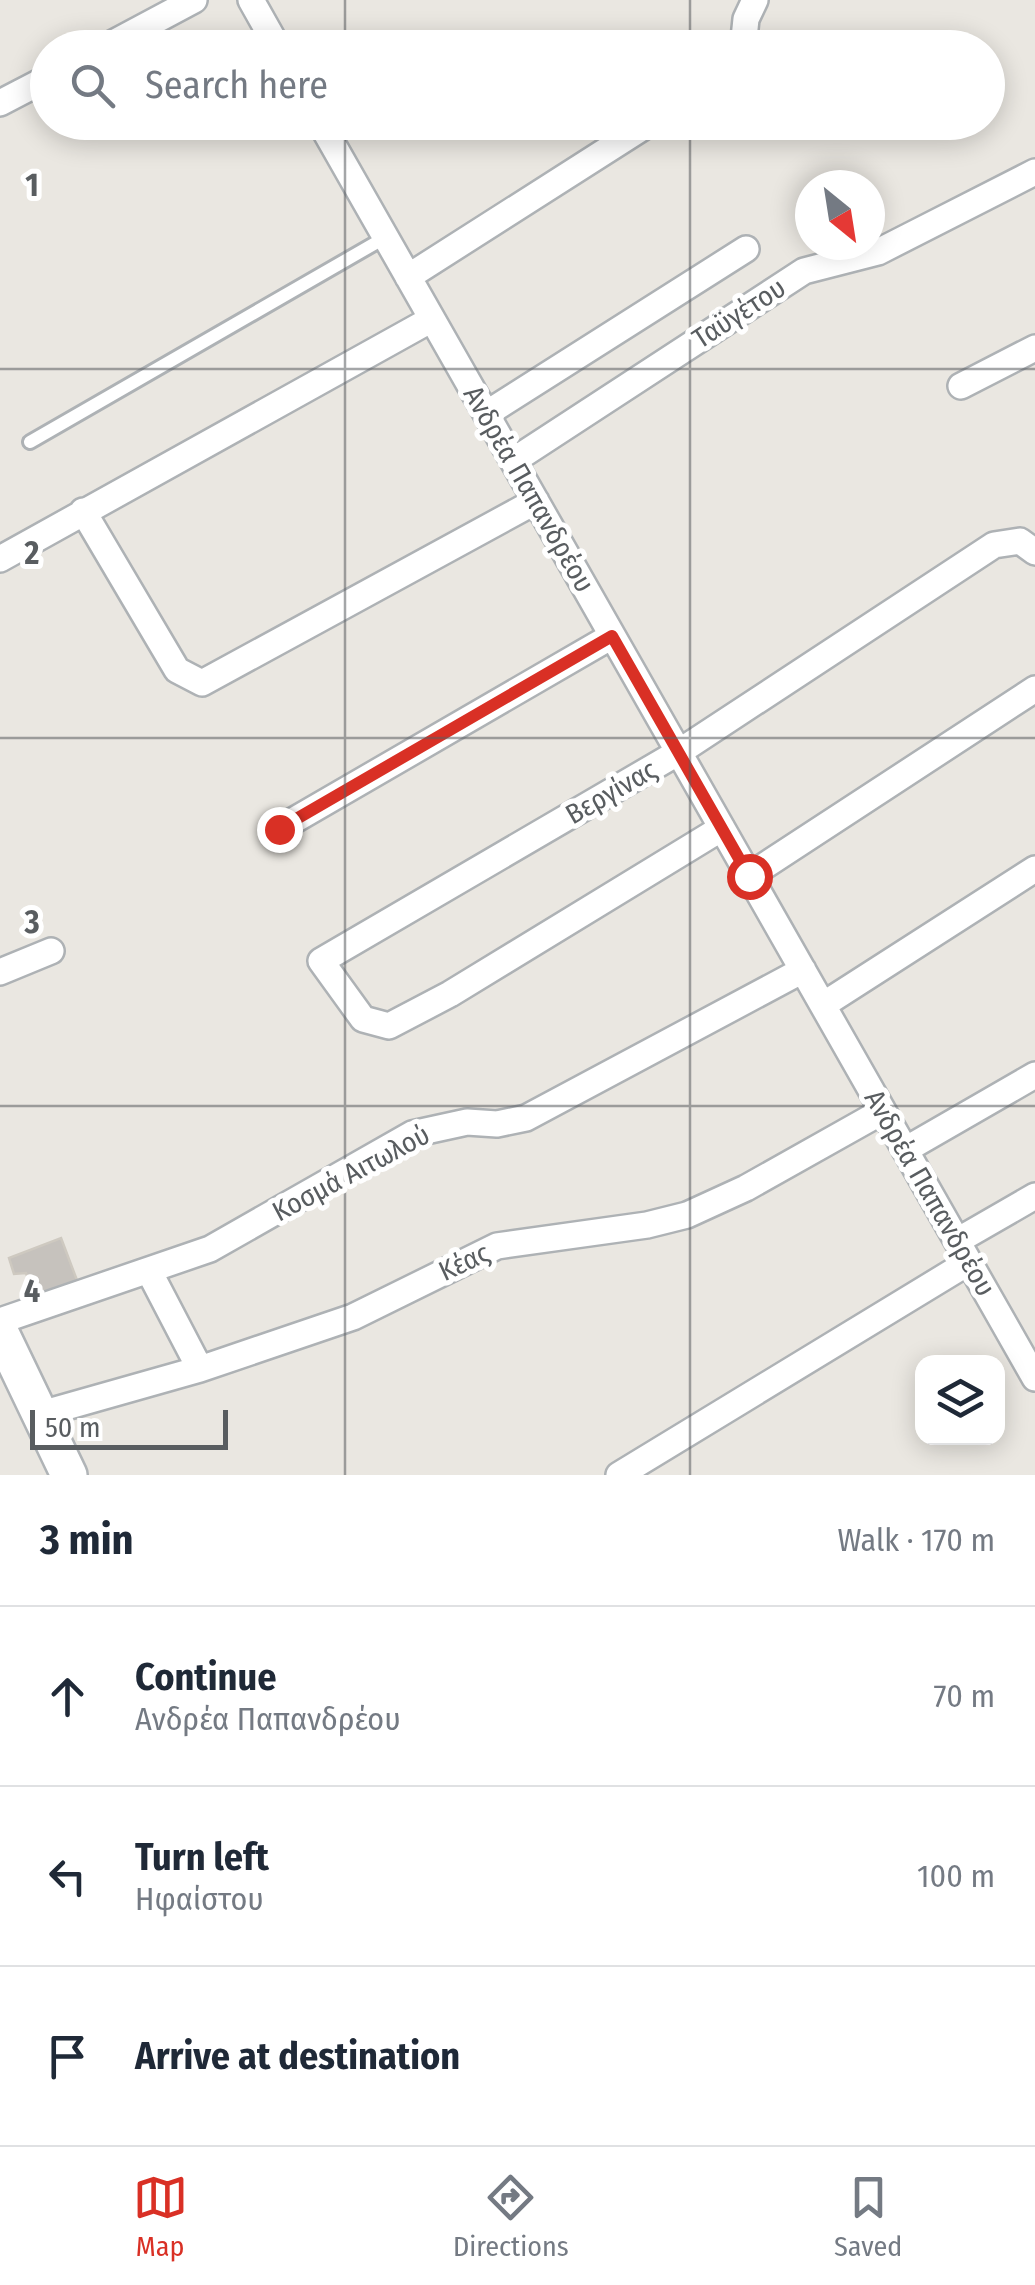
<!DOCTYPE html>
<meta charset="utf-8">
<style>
:root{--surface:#fff;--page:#f2f2f3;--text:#1f2937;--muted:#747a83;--line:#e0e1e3;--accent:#d93025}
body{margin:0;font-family:"Fira Sans Condensed",sans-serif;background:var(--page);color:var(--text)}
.controls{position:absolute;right:30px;bottom:30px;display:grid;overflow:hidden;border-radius:20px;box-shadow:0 5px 25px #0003}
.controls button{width:90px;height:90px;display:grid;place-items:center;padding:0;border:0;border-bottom:2px solid var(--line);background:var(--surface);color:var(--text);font:50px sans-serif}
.compass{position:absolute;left:795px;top:170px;width:90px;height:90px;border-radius:50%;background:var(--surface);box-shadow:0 5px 25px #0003;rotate:150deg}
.scale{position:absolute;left:30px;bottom:25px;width:198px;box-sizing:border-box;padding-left:10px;border:5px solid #595d60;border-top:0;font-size:28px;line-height:35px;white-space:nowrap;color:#595d60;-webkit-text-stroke:8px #fff;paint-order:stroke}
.stop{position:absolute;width:30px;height:30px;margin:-22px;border:8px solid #d93025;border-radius:50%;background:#fff}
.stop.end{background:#d93025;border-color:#fff;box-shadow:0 2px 10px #0008}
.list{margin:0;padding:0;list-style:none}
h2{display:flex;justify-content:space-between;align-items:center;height:130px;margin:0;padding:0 40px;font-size:42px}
h2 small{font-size:32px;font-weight:400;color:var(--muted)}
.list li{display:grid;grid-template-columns:65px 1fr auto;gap:30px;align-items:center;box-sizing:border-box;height:180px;padding:0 40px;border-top:2px solid var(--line)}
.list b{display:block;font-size:38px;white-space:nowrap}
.list p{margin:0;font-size:32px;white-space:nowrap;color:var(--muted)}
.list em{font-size:32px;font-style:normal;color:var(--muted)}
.icon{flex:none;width:55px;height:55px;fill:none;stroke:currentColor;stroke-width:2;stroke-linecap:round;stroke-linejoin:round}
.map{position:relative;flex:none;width:1035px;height:1475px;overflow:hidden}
.search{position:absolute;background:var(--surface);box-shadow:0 5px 25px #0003;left:30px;right:30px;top:30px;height:110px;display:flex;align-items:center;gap:25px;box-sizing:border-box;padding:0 35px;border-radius:55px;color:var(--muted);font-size:38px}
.sheet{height:670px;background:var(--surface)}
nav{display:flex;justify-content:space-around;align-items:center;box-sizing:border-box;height:140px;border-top:2px solid var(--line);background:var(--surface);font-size:28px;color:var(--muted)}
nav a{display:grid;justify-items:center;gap:5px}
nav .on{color:var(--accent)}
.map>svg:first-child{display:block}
.building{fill:#c6c2bd;stroke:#cec9c0;stroke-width:2.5}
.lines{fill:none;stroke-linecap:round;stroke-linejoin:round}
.lane-casing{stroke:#aeb2b5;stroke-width:18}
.street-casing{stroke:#aeb2b5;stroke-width:30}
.secondary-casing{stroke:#b0b4b7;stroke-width:40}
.lane{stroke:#fff;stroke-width:12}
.street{stroke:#fff;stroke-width:25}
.secondary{stroke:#fff;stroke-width:35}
.route{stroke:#d93025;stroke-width:12}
.grid{fill:none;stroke:#595d60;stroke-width:2.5;stroke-opacity:0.55}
.labels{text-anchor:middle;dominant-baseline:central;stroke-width:10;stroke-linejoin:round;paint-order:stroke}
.street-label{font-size:28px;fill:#595d60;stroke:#fff}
.grid-label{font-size:32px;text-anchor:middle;font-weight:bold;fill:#595d60;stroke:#fff;stroke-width:10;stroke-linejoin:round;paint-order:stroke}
</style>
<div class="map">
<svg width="1035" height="1475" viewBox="0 0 1035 1475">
<rect width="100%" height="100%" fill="#eae7e1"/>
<path class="building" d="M61,1238L78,1283L34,1295L26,1273L14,1274L9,1258Z"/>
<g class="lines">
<g class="lane-casing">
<path id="lane" d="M30,442L386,237"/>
</g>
<g class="street-casing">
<path id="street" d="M251,0L278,48
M104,48L194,0
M743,48L746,19L755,0
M0,103L48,78
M320,122L1035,1378
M408,277L651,122
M961,386L1035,348
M486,414L746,249
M513,461L804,271L878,252L1035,172
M83,511L177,670L202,683L536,501
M0,559L432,319
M722,828L450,994L389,1026L363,1019L321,961L679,752L994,545L1020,541L1035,552
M279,829L612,636
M749,876L1035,689
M0,972L51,951
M823,1005L1035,869
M905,1150L1035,1075
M957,1241L1035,1196
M150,1273L200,1369
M0,1321L210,1249L412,1134L467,1122L497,1124L526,1118L803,970
M41,1414L200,1369L353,1317L497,1246L647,1225L687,1215L746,1188L883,1111
M619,1475L969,1262"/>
</g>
<g class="secondary-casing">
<path id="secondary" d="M0,1331L69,1475"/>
</g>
<use href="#lane" class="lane"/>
<use href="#street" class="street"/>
<use href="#secondary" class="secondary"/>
</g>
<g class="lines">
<path class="route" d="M279,829L612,636L749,876"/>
</g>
<path class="grid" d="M345,0V48M690,0V48M345,122V1475M690,122V1475M0,369H1035M0,738H1035M0,1106H1035"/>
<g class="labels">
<g class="street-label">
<text transform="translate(739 313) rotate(-33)">Ταϋγέτου</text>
<text transform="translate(529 489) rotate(60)">Ανδρέα Παπανδρέου</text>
<text transform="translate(611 792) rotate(-30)">Βεργίνας</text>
<text transform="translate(351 1173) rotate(-28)">Κοσμά Αιτωλού</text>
<text transform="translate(930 1193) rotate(60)">Ανδρέα Παπανδρέου</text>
<text transform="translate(464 1262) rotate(-25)">Κέας</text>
</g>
</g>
<g class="grid-label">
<text x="32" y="196">1</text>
<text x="32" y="564">2</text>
<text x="32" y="933">3</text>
<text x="32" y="1302">4</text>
</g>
</svg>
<div class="controls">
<button><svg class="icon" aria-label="layers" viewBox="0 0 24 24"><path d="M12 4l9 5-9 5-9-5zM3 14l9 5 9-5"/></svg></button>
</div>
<svg class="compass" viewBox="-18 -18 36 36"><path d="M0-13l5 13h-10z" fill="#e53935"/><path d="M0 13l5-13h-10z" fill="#747a83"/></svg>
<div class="scale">50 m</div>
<div class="stop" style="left:749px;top:876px"></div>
<div class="stop end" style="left:279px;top:829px"></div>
<div class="search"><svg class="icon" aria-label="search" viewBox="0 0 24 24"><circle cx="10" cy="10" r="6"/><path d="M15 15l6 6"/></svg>Search here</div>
</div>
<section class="sheet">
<h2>3 min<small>Walk · 170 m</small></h2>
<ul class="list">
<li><svg class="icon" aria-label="ahead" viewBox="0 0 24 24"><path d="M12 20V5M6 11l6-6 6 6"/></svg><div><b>Continue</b><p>Ανδρέα Παπανδρέου</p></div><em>70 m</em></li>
<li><svg class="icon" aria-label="left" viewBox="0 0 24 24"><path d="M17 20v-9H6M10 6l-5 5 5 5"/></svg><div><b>Turn left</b><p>Ηφαίστου</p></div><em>100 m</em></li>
<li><svg class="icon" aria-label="arrive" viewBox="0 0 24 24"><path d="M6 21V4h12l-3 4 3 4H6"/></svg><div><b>Arrive at destination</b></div></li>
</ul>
</section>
<nav>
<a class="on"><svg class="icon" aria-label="map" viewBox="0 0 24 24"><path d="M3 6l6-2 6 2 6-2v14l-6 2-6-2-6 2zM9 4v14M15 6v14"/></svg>Map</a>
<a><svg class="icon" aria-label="directions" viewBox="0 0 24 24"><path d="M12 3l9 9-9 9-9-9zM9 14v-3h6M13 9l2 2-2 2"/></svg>Directions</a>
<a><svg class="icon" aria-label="saved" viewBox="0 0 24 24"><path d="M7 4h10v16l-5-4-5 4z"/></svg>Saved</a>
</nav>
